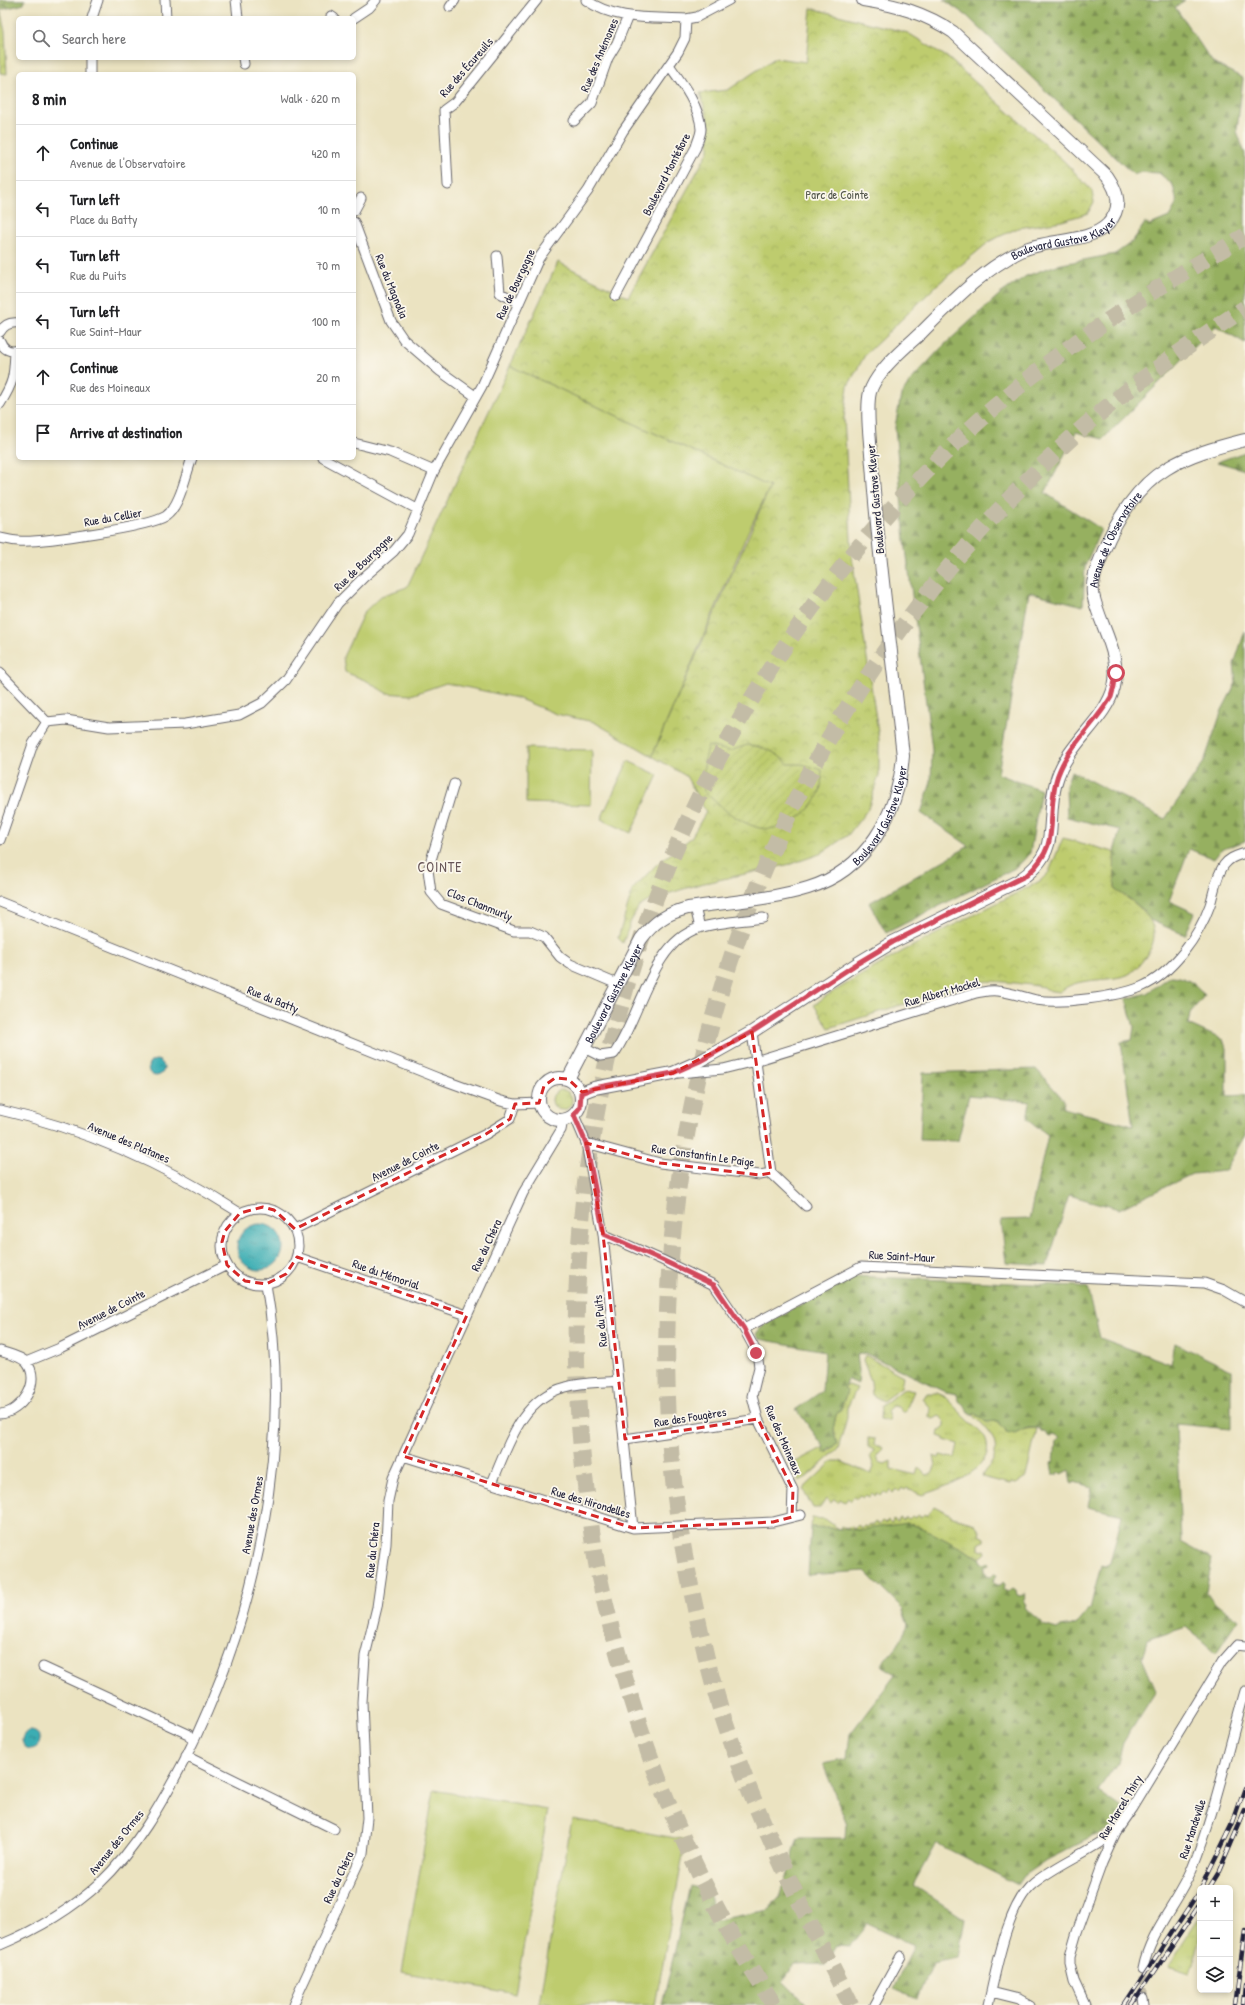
<!DOCTYPE html>
<meta charset="utf-8">
<style>
:root{--surface:#fff;--page:#f2f2f2;--text:#202124;--muted:#757577;--line:#e0e0e0}
body{margin:0;font-family:"Patrick Hand",sans-serif;background:var(--page);color:var(--text)}
.controls{position:absolute;right:12px;bottom:12px;display:grid;overflow:hidden;border-radius:6px;box-shadow:0 2px 6px #0003}
.controls button{width:36px;height:36px;display:grid;place-items:center;padding:0;border:0;border-bottom:1px solid var(--line);background:var(--surface);color:var(--text);font:20px sans-serif}
.stop{position:absolute;width:12px;height:12px;margin:-9px;border:3px solid #d1495b;border-radius:50%;background:#fff}
.stop.end{background:#d1495b;border-color:#fff;box-shadow:0 1px 4px #0008}
.list{margin:0;padding:0;list-style:none}
h2{display:flex;justify-content:space-between;align-items:center;height:52px;margin:0;padding:0 16px;font-size:17px}
h2 small{font-size:13px;font-weight:400;color:var(--muted)}
.list li{display:grid;grid-template-columns:26px 1fr auto;gap:12px;align-items:center;box-sizing:border-box;height:56px;padding:0 16px;border-top:1px solid var(--line)}
.list b{display:block;font-size:15px;white-space:nowrap}
.list p{margin:0;font-size:13px;white-space:nowrap;color:var(--muted)}
.list em{font-size:13px;font-style:normal;color:var(--muted)}
.icon{flex:none;width:22px;height:22px;fill:none;stroke:currentColor;stroke-width:2;stroke-linecap:round;stroke-linejoin:round}
.map{position:relative;flex:none;width:1245px;height:2005px;overflow:hidden}
.search{position:absolute;background:var(--surface);box-shadow:0 2px 6px #0003;left:16px;top:16px;width:340px;height:44px;display:flex;align-items:center;gap:10px;box-sizing:border-box;padding:0 14px;border-radius:6px;color:var(--muted);font-size:15px}
.panel{position:absolute;background:var(--surface);box-shadow:0 2px 6px #0003;left:16px;top:72px;width:340px;height:388px;border-radius:6px}
.map>svg:first-child{display:block}
.grass{fill:url(#grass-tufts);stroke:#707754}
.forest{fill:url(#forest-firs);stroke:#5c694e}
.park{fill:url(#park-crowns);stroke:#707754}
.garden{fill:url(#garden-furrows);stroke:#707754}
.pitch{fill:#becc6e;stroke:#707754}
.water{fill:url(#water-ripples);stroke:#2e6877}
.lines{fill:none;stroke-linecap:round;stroke-linejoin:round}
.minor-tunnel{stroke:#c3bca6;stroke-width:9;stroke-dasharray:9 4.5;stroke-linecap:butt}
.motorway-tunnel{stroke:#c3bca6;stroke-width:17;stroke-dasharray:17 8;stroke-linecap:butt}
.minor-casing{stroke:#68666a;stroke-width:11}
.tertiary-casing{stroke:#68666a;stroke-width:14}
.minor{stroke:#fff;stroke-width:9}
.tertiary{stroke:#fff;stroke-width:12}
.rail-casing{stroke:#22223b;stroke-width:4.5}
.rail{stroke:#fbf7ec;stroke-width:3;stroke-dasharray:9;stroke-linecap:butt}
.route{stroke:#d1495b;stroke-width:5}
.marked{fill:none;stroke:#d62828;stroke-width:3;stroke-dasharray:8 5;stroke-linejoin:round}
.labels{text-anchor:middle;dominant-baseline:central;stroke-width:3.5;stroke-linejoin:round;paint-order:stroke}
.street-label{font-size:12px;fill:#22223b;stroke:#fbf7ec}
.park-label{font-size:12px;fill:#51554a;stroke:#fbf7ec}
.quarter-label{font-size:14px;letter-spacing:1px;fill:#665457;stroke:#fbf7ec}
</style>
<div class="map">
<svg width="1245" height="2005" viewBox="0 0 1245 2005">
<defs>
<pattern id="grass-tufts" width="24" height="20" patternUnits="userSpaceOnUse"><rect width="24" height="20" fill="#becc6e"/><path d="M3 7l-1-3M5 7V3M7 7l1-3M15 17l-1-3M17 17v-4M19 17l1-3" fill="none" stroke="#a3af60"/></pattern>
<pattern id="forest-firs" width="22" height="20" patternUnits="userSpaceOnUse"><rect width="22" height="20" fill="#96b061"/><path d="M5 1l3.5 6h-7zM16 11l3.5 6h-7z" fill="#7a8f51"/></pattern>
<pattern id="park-crowns" width="20" height="18" patternUnits="userSpaceOnUse"><rect width="20" height="18" fill="#becc6e"/><path d="M2 6a3 3 0 1 1 6 0M12 15a3 3 0 1 1 6 0" fill="none" stroke="#a3af60"/></pattern>
<pattern id="garden-furrows" width="10" height="10" patternUnits="userSpaceOnUse"><rect width="10" height="10" fill="#becc6e"/><path d="M-1 1l2-2M0 10L10 0M9 11l2-2" fill="none" stroke="#a3af60"/></pattern>
<pattern id="water-ripples" width="26" height="14" patternUnits="userSpaceOnUse"><rect width="26" height="14" fill="#3badb3"/><path d="M2 4q2-2 4 0t4 0M15 11q2-2 4 0t4 0" fill="none" stroke="#318c93"/></pattern>
</defs>
<rect width="100%" height="100%" fill="#fbf7ec"/>
<filter id="ink" filterUnits="userSpaceOnUse"><feTurbulence type="fractalNoise" baseFrequency=".025" numOctaves="2"/><feDisplacementMap in="SourceGraphic" scale="8" xChannelSelector="R" yChannelSelector="G"/><feConvolveMatrix kernelMatrix="1 2 1 2 8 2 1 2 1" color-interpolation-filters="sRGB"/></filter>
<filter id="wash" filterUnits="userSpaceOnUse"><feTurbulence type="fractalNoise" baseFrequency=".012" numOctaves="4" result="noise"/><feDisplacementMap in="SourceGraphic" scale="16" xChannelSelector="R" yChannelSelector="G"/><feGaussianBlur stdDeviation="0.9" result="paint"/><feColorMatrix in="noise" values="0 0 0 0 0 0 0 0 0 0 0 0 0 0 0 0 0 1.4 0 .05"/><feComposite in="paint" operator="in"/></filter>
<g filter="url(#wash)">
<rect width="100%" height="100%" fill="#ebe3c1"/>
<path class="grass" d="M0,8L5,32L7,74L0,73Z
M552 1100a10 10 0 1 1 20 0a10 10 0 1 1-20 0Z
M865,1355L903,1376L901,1387L883,1401L872,1395L871,1381L863,1360Z
M846,1384L857,1388L847,1408V1418L838,1449L807,1477L799,1481L790,1465L824,1447L827,1453L837,1444L833,1430L836,1415L841,1409L847,1391L844,1388Z
M904,1389L914,1391L905,1412H902L898,1407L892,1406L887,1411L890,1420L889,1421L880,1419L881,1406Z
M927,1393H937L944,1396L985,1437C1000,1469 945,1487 922,1495L907,1488L905,1490L902,1488L899,1492L896,1489L893,1493L890,1490L887,1494L884,1492L881,1495L877,1493L875,1496L872,1493L869,1497L866,1495L863,1498L860,1496L857,1499L853,1497L851,1501L848,1498L845,1502L840,1499L838,1502L834,1499L831,1503L826,1499L820,1508H813L803,1489L833,1461H840L871,1474L874,1467L870,1456L874,1450L868,1447V1438L875,1439L874,1445L882,1447L883,1449L877,1455L879,1462L885,1464L891,1461V1469L916,1475L918,1468H920L927,1475L932,1473L935,1467L933,1456L939,1458L940,1455L955,1458L958,1444L944,1440V1438L938,1436L939,1431L945,1426V1422L940,1416L932,1419L929,1417L930,1407L923,1399Z
M975,1413L986,1422L998,1421L1001,1427L1004,1426L1006,1432C1017,1432 1025,1428 1037,1428L1026,1477L1016,1483L1011,1482L1010,1484L982,1477C983,1471 989,1467 992,1462C1003,1441 985,1427 972,1414Z
M934,1506L961,1520L975,1524L980,1531L979,1535L984,1538V1541L979,1544V1549L982,1551L985,1550L986,1553L980,1558L917,1526L859,1530L811,1527L812,1518L825,1519L839,1529L842,1526L847,1529L850,1526L854,1529L857,1525L861,1528L863,1525L866,1527L869,1524L873,1526L875,1522L879,1525L882,1521L885,1523L888,1520L891,1523L894,1519L897,1522L900,1518L903,1520L906,1517L909,1519L912,1516L915,1518L918,1515L921,1517L924,1514L927,1516Z
M1200,1917V1943L1190,1973L1168,1966Z"/>
<path class="forest" d="M0,0H25L24,4L0,10Z
M944,0H1185L1175,7L1213,63L1243,78L1237,131L1245,154V343L1216,326L1103,439L1076,432L1045,493L1101,529L1085,566L1083,606L1029,592L998,774L1041,790L1030,853L1017,867L886,933L869,903L969,846L921,813L931,782L932,749L905,541L895,427L901,395L913,378L943,346L1000,294L1026,276L1057,265L1115,254L1132,242L1145,223L1150,225L1169,217L1177,203L1173,185L1159,173L1141,172L1134,175L967,16Z
M1245,452V470L1217,462Z
M1245,631V841L1221,850L1214,859L1189,849L1169,901L1195,913L1185,935L1150,920L1142,909L1130,899L1115,890L1114,852L1120,830L1067,817L1066,786L1071,771L1165,819L1204,762L1222,710L1236,683L1234,664Z
M1171,976C1184,976 1198,984 1204,996L1190,1013L1188,1024L1223,1040L1227,1048V1096L1245,1095V1135L1225,1171L1192,1174L1119,1209L1069,1195L1047,1266L1006,1263L1001,1220L1029,1219L1048,1135L1027,1119L1030,1102L969,1095L958,1141L920,1140L923,1073L1036,1069L1064,1100L1063,1108L1133,1126L1121,1042L1132,1040L1134,1027L1126,999L1147,993Z
M852,1276L1079,1286L1088,1288L1100,1338L1171,1364L1175,1343L1231,1370V1429L1176,1424L1181,1542L1212,1559L1206,1592L1216,1604L1238,1620L1216,1653L1186,1627L1147,1640L1142,1658L1156,1691L1123,1743L1118,1763L1098,1791L1124,1809L1112,1827L1047,1860L1024,1876L1018,1885L936,1843L913,1885L965,1919L958,1958L932,1963L917,1999L894,1989L914,1946L867,1924L850,1946L837,1945L825,1964L794,1965L783,1981L807,2005H662L690,1886L708,1890L717,1920L768,1910L780,1897L798,1838H846L847,1824L823,1764L847,1759L850,1734L896,1674L881,1665L898,1645L908,1625L902,1608L865,1571L808,1575L811,1527L859,1530L907,1523L923,1528L980,1558L982,1562L985,1564L989,1562L990,1565L985,1567V1571L987,1575L991,1576L995,1572L997,1575L993,1581L997,1585H1001L1003,1582L1005,1584L1004,1590L1008,1592L1013,1588L1016,1590L1017,1595L1021,1596L1027,1594L1024,1603L1026,1604L1025,1607C1031,1615 1037,1617 1043,1625L1057,1629C1063,1625 1066,1627 1072,1625C1081,1623 1083,1613 1090,1609L1101,1565L1105,1566L1110,1563L1122,1515L1088,1507L1092,1487L1074,1482L1073,1484L1071,1483L1069,1470L1061,1474L1059,1472L1057,1475H1053L1051,1463L1054,1462L1056,1442L1059,1438L1053,1435L1050,1437L1047,1436L1045,1432L1041,1431L1039,1428H1027L1015,1434L1006,1432L1004,1427H1001L998,1421L986,1422L975,1413L974,1415L968,1412C965,1405 958,1404 957,1394L946,1392L865,1353L857,1355L859,1370L858,1384L847,1379L844,1388L847,1391L841,1409L836,1415L833,1430L837,1444L824,1453L823,1449L824,1447L797,1410H795L822,1391L825,1351L759,1339L756,1334L762,1326Z"/>
<path class="park" d="M811,8L908,33L947,57L1066,163L1092,191L1094,202L1088,213L1062,221L1018,228L990,241L938,284L865,355L848,386L844,418L852,557L879,739V775L868,809L848,835L820,854L791,864L700,884L654,898L639,907L631,921L623,943L618,938L633,889L656,865L691,838L706,812L686,776L652,756L770,487L510,366L558,262L628,297L709,150V123L700,93L728,90L775,58L806,62Z
M1063,838L1114,852L1115,890C1140,905 1168,926 1146,956C1142,962 1134,972 1127,975C1105,983 1077,976 1060,992L1046,990L1043,987C1019,983 996,980 972,982L829,1028L814,1005L826,996L903,951L1040,881L1049,872Z"/>
<path class="garden" d="M747,745C765,747 775,751 788,764H802L822,770C821,777 822,785 820,791C812,814 780,835 756,827C735,820 719,806 704,791V766L708,746L730,751Z"/>
<path class="pitch" d="M510,366L770,487L748,532L652,756L594,722L556,714L517,698L446,683L411,695L386,693L367,681L345,672L343,657L364,612L381,596L407,587Z
M526,748L592,750L591,805L526,803Z
M628,761L658,775L631,833L601,819Z
M434,1790L548,1810L515,1994L402,1972Z
M572,1819L686,1840L655,2005H555L539,2002Z"/>
<path class="water" d="M148 1068a8 8 0 1 1 16 0a8 8 0 1 1-16 0Z
M237 1247a23 23 0 1 1 46 0a23 23 0 1 1-46 0Z
M22 1740a9 9 0 1 1 18 0a9 9 0 1 1-18 0Z"/>
</g>
<g filter="url(#ink)">
<g class="lines">
<path class="minor-tunnel" d="M1143,1999V1968"/>
<path class="motorway-tunnel" d="M774,2005C756,1976 737,1947 721,1916C662,1807 622,1687 597,1566C593,1545 591,1525 588,1504C530,1092 688,669 1005,398C1079,335 1161,285 1245,236
M851,2005C794,1892 736,1780 706,1656C696,1612 686,1568 679,1523C639,1257 698,960 835,728C898,623 977,526 1067,442C1121,392 1183,349 1245,308"/>
<g class="minor-casing">
<path id="minor" d="M165,0L166,18
M236,0L238,18
M586,0C615,21 652,17 686,19L697,17L729,0
M450,7L455,0
M331,16L334,18
M92,18L98,0
M354,18L369,8L376,0
M243,58L244,64
M90,74V58
M574,121L592,103L608,58L617,43L628,16
M448,185L444,110L455,102L537,0
M354,211L361,198
M354,222L391,321L404,340L440,371L475,396
M497,256L500,293L518,302
M616,296L696,147C697,142 701,135 701,129C700,107 682,83 669,65
M0,332C4,325 10,322 18,323
M0,341C3,349 10,353 18,350
M0,404C14,382 14,376 15,351
M354,443L390,452L434,471
M323,458L417,509
M0,538C6,539 12,541 18,541C40,543 149,527 166,516C180,506 186,474 192,458
M0,673L47,722
M454,784L428,870L431,892L441,904L514,931H530L544,937L560,957L570,964L617,984
M0,840L33,744L47,722L66,720L109,727L185,724L239,715L262,703L286,680L338,603L364,577L394,551L408,534L434,471L482,386L539,258L588,191L623,131L678,52L685,38L686,19
M0,902L438,1078L501,1101L515,1104L540,1103
M695,907L700,928
M752,1032L771,1173
M584,1048L600,1056L614,1054C641,1016 651,943 699,928C719,922 742,921 763,918
M679,1073L723,1069L755,1061L976,993C983,992 990,990 997,991C1010,992 1023,997 1036,1000C1061,1004 1116,997 1141,987C1172,974 1199,936 1210,905C1214,892 1216,876 1224,865C1230,857 1237,856 1245,853
M0,1110C85,1129 167,1166 240,1213
M574,1115L586,1143L603,1234L633,1528
M586,1143L660,1163L760,1175L771,1173
M771,1173L806,1206
M222 1246a38 38 0 1 1 76 0a38 38 0 1 1-76 0Z
M295,1229L486,1134L510,1119L515,1104
M603,1234L662,1260L714,1285L744,1329L757,1353L759,1367L752,1396L758,1419L793,1490L792,1517
M297,1257L467,1315
M744,1329L861,1267L1204,1283L1224,1290L1245,1302
M0,1351C8,1354 20,1356 26,1362C43,1381 21,1413 0,1414
M26,1362L60,1348L227,1265
M625,1439L758,1419
M403,1456L633,1528L773,1522L801,1515
M492,1483C508,1446 521,1398 566,1387C582,1382 601,1383 618,1381
M43,1667L188,1734L193,1741
M186,1756L334,1829
M0,1945C36,1930 71,1910 100,1883C136,1849 161,1804 184,1761C257,1617 294,1444 266,1284
M1143,1968C1150,1931 1178,1903 1192,1869C1215,1812 1228,1750 1245,1691
M991,1992L1019,1999L1030,2005
M1143,1999L1144,2005
M293,2005L363,1853L367,1818L362,1702L365,1656L377,1607L386,1544L388,1501L393,1478L523,1193L561,1130L563,1120
M874,2005L901,1956
M988,2005C996,1972 1007,1904 1034,1883C1059,1863 1090,1852 1115,1832
M1085,2005L1074,1981L1070,1964V1956L1077,1932L1102,1863L1116,1832L1133,1808L1222,1662L1237,1645L1245,1646"/>
</g>
<g class="tertiary-casing">
<g id="tertiary">
<circle cx="560" cy="1099" r="21"/>
<path id="s1" d="M568,1079L641,939C654,922 667,913 688,908C727,902 769,900 808,888C867,870 898,814 903,756C893,663 880,571 873,478C872,456 865,412 870,392C872,385 879,375 883,370C894,356 909,344 922,332C953,301 983,269 1023,250C1047,239 1090,243 1108,224C1123,207 1118,192 1107,176L953,32C925,13 896,5 863,0"/>
<path id="s2" d="M581,1093L594,1088L673,1073L700,1061L752,1032L858,963L893,942L1018,881C1064,850 1044,825 1056,782C1066,744 1106,720 1114,687C1122,654 1099,625 1093,594C1091,579 1099,563 1104,550C1116,520 1138,486 1166,469C1190,454 1218,447 1245,440"/>
</g>
</g>
<use href="#minor" class="minor"/>
<use href="#tertiary" class="tertiary"/>
<g class="rail-casing">
<path id="rail" d="M1201,1888L1232,1825L1245,1788
M1209,1888L1219,1872L1245,1811
M1124,2005L1200,1890
M1132,2005L1200,1904
M1235,2005L1245,1930
M1243,2005L1245,1984"/>
</g>
<use href="#rail" class="rail"/>
</g>
</g>
<g class="lines" filter="url(#ink)">
<path class="route" d="M756,1353L744,1329L714,1285L662,1260L604,1234L586,1143L574,1115L580,1107L581,1093L594,1088L673,1073L700,1061L752,1032L858,963L893,942L1027,875C1062,844 1046,820 1056,781C1065,748 1094,726 1111,697L1114,686L1116,673"/>
</g>
<path class="marked" d="M752,1032L771,1173L760,1175L660,1163L586,1143L603,1234L625,1439L758,1419L793,1490L792,1517L773,1522L633,1528L403,1456L467,1315L297,1257L286,1274L266,1284L245,1281L227,1265L222,1242L225,1231L240,1213L263,1207L274,1210L295,1229L486,1134L510,1119L515,1104L539,1103L544,1086L555,1078L568,1079L582,1092L673,1073Z"/>
<g class="labels">
<g class="street-label">
<text transform="translate(599 55) rotate(-67)">Rue des Anémones</text>
<text transform="translate(466 67) rotate(-49)">Rue des Écureuils</text>
<text transform="translate(666 174) rotate(-63)">Boulevard Montéfiore</text>
<text stroke="none"><textPath href="#s1" startOffset="1129">Boulevard Gustave Kleyer</textPath></text>
<text transform="translate(515 284) rotate(-65)">Rue de Bourgogne</text>
<text transform="translate(392 286) rotate(68)">Rue du Magnolia</text>
<text transform="translate(875 499) rotate(-95)">Boulevard Gustave Kleyer</text>
<text transform="translate(113 517) rotate(-10)">Rue du Cellier</text>
<text stroke="none"><textPath href="#s2" startOffset="870">Avenue de l'Observatoire</textPath></text>
<text transform="translate(363 562) rotate(-44)">Rue de Bourgogne</text>
<text stroke="none"><textPath href="#s1" startOffset="445">Boulevard Gustave Kleyer</textPath></text>
<text transform="translate(480 904) rotate(22)">Clos Chanmurly</text>
<text transform="translate(942 992) rotate(-16)">Rue Albert Mockel</text>
<text stroke="none"><textPath href="#s1" startOffset="97">Boulevard Gustave Kleyer</textPath></text>
<text transform="translate(273 999) rotate(22)">Rue du Batty</text>
<text transform="translate(129 1142) rotate(23)">Avenue des Platanes</text>
<text transform="translate(703 1155) rotate(8)">Rue Constantin Le Paige</text>
<text transform="translate(405 1161) rotate(-27)">Avenue de Cointe</text>
<text transform="translate(486 1245) rotate(-65)">Rue du Chéra</text>
<text transform="translate(902 1256) rotate(3)">Rue Saint-Maur</text>
<text transform="translate(386 1274) rotate(19)">Rue du Mémorial</text>
<text transform="translate(111 1309) rotate(-27)">Avenue de Cointe</text>
<text transform="translate(600 1321) rotate(-96)">Rue du Puits</text>
<text transform="translate(690 1417) rotate(-9)">Rue des Fougères</text>
<text transform="translate(784 1440) rotate(66)">Rue des Moineaux</text>
<text transform="translate(591 1502) rotate(17)">Rue des Hirondelles</text>
<text transform="translate(252 1515) rotate(-80)">Avenue des Ormes</text>
<text transform="translate(372 1550) rotate(-84)">Rue du Chéra</text>
<text transform="translate(1120 1807) rotate(-59)">Rue Marcel Thiry</text>
<text transform="translate(1192 1829) rotate(-72)">Rue Mandeville</text>
<text transform="translate(116 1842) rotate(-51)">Avenue des Ormes</text>
<text transform="translate(338 1877) rotate(-65)">Rue du Chéra</text>
</g>
<g class="park-label">
<text x="837" y="194">Parc de Cointe</text>
</g>
<g class="quarter-label">
<text x="440" y="866">COINTE</text>
</g>
</g>
</svg>
<div class="controls">
<button>+</button>
<button>−</button>
<button><svg class="icon" aria-label="layers" viewBox="0 0 24 24"><path d="M12 4l9 5-9 5-9-5zM3 14l9 5 9-5"/></svg></button>
</div>
<div class="stop" style="left:1116px;top:673px"></div>
<div class="stop end" style="left:756px;top:1353px"></div>
<div class="search"><svg class="icon" aria-label="search" viewBox="0 0 24 24"><circle cx="10" cy="10" r="6"/><path d="M15 15l6 6"/></svg>Search here</div>
<section class="panel">
<h2>8 min<small>Walk · 620 m</small></h2>
<ul class="list">
<li><svg class="icon" aria-label="ahead" viewBox="0 0 24 24"><path d="M12 20V5M6 11l6-6 6 6"/></svg><div><b>Continue</b><p>Avenue de l'Observatoire</p></div><em>420 m</em></li>
<li><svg class="icon" aria-label="left" viewBox="0 0 24 24"><path d="M17 20v-9H6M10 6l-5 5 5 5"/></svg><div><b>Turn left</b><p>Place du Batty</p></div><em>10 m</em></li>
<li><svg class="icon" aria-label="left" viewBox="0 0 24 24"><path d="M17 20v-9H6M10 6l-5 5 5 5"/></svg><div><b>Turn left</b><p>Rue du Puits</p></div><em>70 m</em></li>
<li><svg class="icon" aria-label="left" viewBox="0 0 24 24"><path d="M17 20v-9H6M10 6l-5 5 5 5"/></svg><div><b>Turn left</b><p>Rue Saint-Maur</p></div><em>100 m</em></li>
<li><svg class="icon" aria-label="ahead" viewBox="0 0 24 24"><path d="M12 20V5M6 11l6-6 6 6"/></svg><div><b>Continue</b><p>Rue des Moineaux</p></div><em>20 m</em></li>
<li><svg class="icon" aria-label="arrive" viewBox="0 0 24 24"><path d="M6 21V4h12l-3 4 3 4H6"/></svg><div><b>Arrive at destination</b></div></li>
</ul>
</section>
</div>
